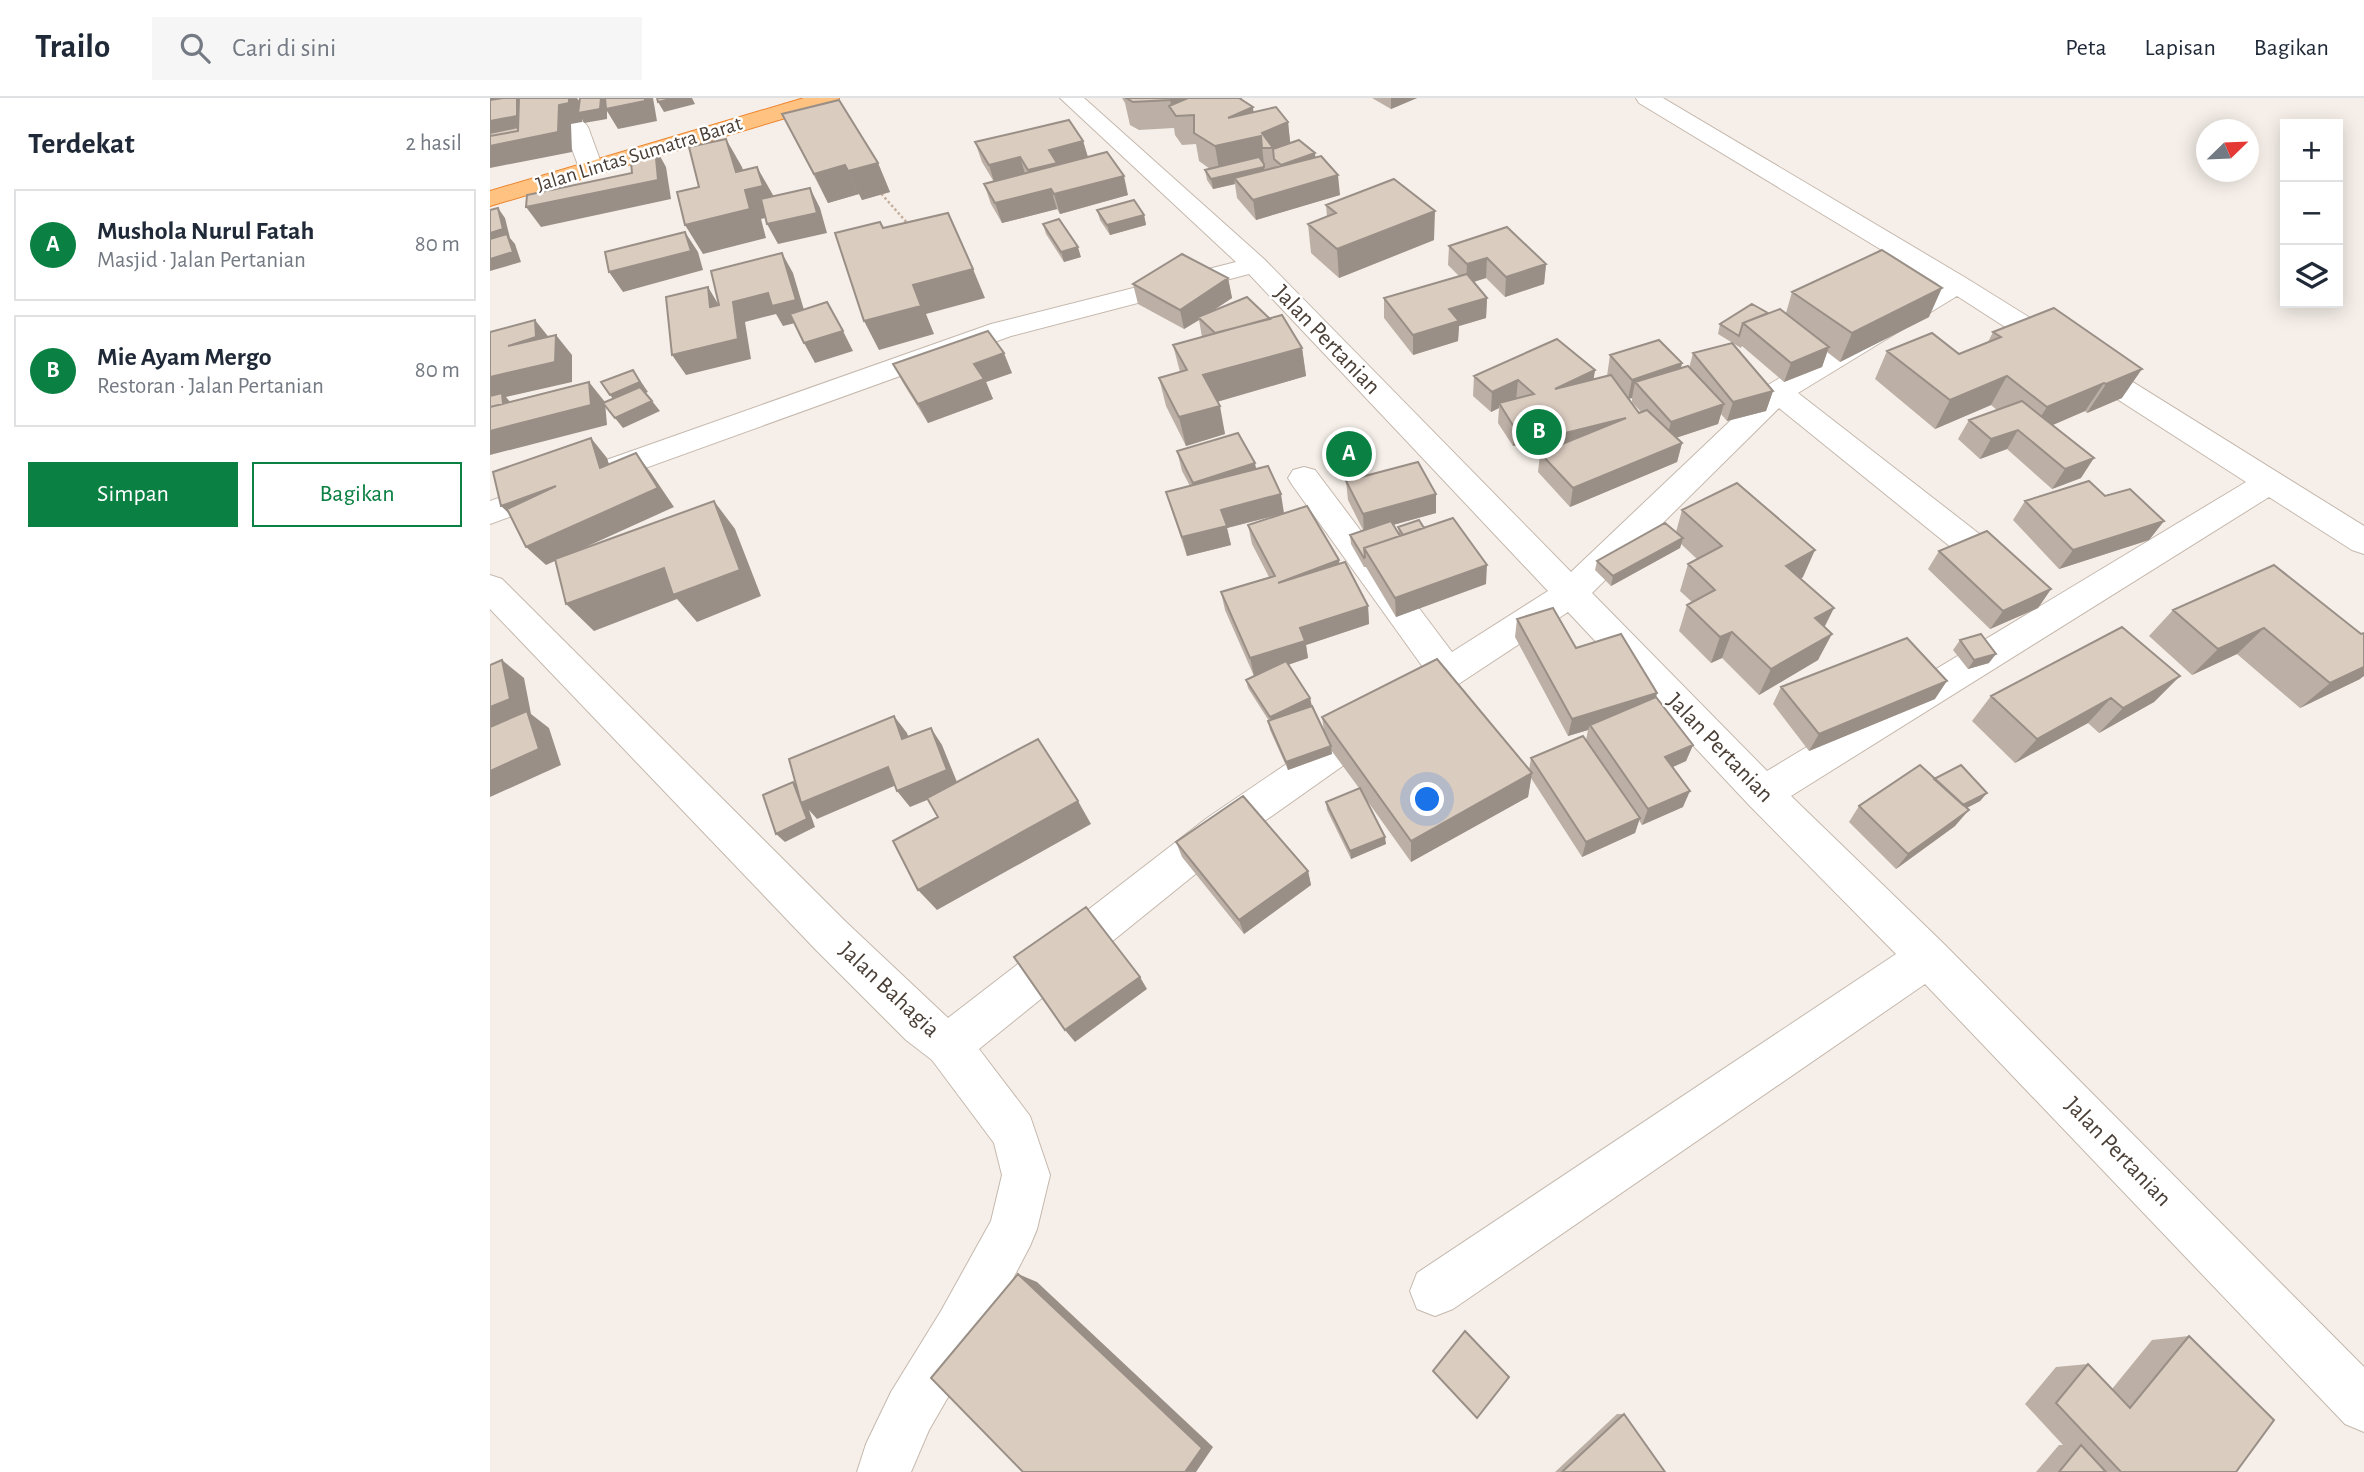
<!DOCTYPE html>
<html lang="id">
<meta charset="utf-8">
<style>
:root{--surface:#fff;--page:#f6f6f7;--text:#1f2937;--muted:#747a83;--line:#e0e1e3;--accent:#0b8043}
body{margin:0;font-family:"Alegreya Sans",sans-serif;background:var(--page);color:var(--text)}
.controls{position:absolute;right:21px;top:21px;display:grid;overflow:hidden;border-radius:0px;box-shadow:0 4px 18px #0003}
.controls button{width:63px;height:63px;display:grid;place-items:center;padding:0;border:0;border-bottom:2px solid var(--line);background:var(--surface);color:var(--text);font:35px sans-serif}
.compass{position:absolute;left:1706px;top:21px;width:63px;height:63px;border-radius:50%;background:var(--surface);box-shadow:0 4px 18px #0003;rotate:67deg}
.you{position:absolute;left:938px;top:702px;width:24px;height:24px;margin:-18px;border:5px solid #fff;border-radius:50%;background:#1a73e8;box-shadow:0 0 0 10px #1a73e833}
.badge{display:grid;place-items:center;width:46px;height:46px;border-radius:50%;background:var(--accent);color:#fff;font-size:23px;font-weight:700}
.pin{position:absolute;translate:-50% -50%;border:4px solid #fff;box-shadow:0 2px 7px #0006}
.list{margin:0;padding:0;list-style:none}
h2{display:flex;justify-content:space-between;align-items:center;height:91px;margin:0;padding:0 28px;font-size:30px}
h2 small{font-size:23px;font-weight:400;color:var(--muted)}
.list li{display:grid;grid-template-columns:46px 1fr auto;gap:21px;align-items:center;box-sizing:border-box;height:112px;margin:0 14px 14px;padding:0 14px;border:2px solid var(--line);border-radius:0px}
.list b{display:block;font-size:26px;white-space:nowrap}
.list p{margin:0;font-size:23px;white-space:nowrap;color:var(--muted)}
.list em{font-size:23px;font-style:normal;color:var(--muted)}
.actions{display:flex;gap:14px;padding:21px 28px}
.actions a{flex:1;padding:16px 0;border:2px solid var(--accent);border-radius:0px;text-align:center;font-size:24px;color:var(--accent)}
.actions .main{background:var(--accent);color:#fff}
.icon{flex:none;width:38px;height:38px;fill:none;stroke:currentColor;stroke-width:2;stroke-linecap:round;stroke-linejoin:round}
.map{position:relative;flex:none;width:1874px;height:1374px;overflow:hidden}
header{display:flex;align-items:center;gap:42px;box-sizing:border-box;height:98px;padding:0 35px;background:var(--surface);border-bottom:2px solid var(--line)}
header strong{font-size:33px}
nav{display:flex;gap:38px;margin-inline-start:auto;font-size:24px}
.search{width:490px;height:63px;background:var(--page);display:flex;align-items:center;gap:18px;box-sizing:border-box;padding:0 24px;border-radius:0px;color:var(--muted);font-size:26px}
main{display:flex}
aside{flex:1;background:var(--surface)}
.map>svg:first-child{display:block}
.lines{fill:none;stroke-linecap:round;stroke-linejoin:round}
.minor-casing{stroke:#c5b8ad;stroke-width:2}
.trunk-casing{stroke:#eb842d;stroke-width:2}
.path{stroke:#c5ae9a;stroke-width:2.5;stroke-dasharray:2.5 2.5;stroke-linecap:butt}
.minor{fill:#fff;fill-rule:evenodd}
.trunk{fill:#ffc281;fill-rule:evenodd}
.wall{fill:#bcafa5;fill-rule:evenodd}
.shaded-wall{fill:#998f86}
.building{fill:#dbccc0;stroke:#998f86;stroke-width:2}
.labels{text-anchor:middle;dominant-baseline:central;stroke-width:5;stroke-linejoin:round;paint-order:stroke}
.far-street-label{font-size:21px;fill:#4a3f36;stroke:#fff}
.street-label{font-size:24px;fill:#4a3f36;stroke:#fff}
</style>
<header>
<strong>Trailo</strong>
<div class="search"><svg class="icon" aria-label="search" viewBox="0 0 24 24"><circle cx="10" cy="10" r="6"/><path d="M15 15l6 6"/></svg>Cari di sini</div>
<nav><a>Peta</a><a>Lapisan</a><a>Bagikan</a></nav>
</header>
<main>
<aside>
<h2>Terdekat<small>2 hasil</small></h2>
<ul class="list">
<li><span class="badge">A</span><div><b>Mushola Nurul Fatah</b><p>Masjid · Jalan Pertanian</p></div><em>80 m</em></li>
<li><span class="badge">B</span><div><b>Mie Ayam Mergo</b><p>Restoran · Jalan Pertanian</p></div><em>80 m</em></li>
</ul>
<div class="actions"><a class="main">Simpan</a><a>Bagikan</a></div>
</aside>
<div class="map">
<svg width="1874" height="1374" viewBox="0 0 1874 1374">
<rect width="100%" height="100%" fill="#f6efe9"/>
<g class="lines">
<g class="minor-casing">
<path id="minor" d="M570,0H594L774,161L1081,474L1278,287L1448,186L1149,5L1146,0H1173L1476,180L1874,428V456L1862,452L1779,399L1301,698L1453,845L1874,1269V1334L1855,1326L1435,886L963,1211L945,1218L927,1211L920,1193L927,1175L1406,856L1259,707L1078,514L970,585L745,744L489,951L540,1018L560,1077L547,1131L540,1148L487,1249L439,1332L421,1374H367L376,1346L401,1294L451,1213L501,1123L512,1077L504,1045L442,962L416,942L326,852L0,511V477L12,481L356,824L458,920L717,720L935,572L803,388L798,380L803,372L814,369L825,372L962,554L1058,493L759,176L521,238L0,426V403L501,226L746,164ZM1467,198L1756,384L1277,673L1102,495L1289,310L1504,484L1516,487L1528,484L1533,475L1528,466L1308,295Z
M86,22L94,24L98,29L113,70L110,75L101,77L92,75L89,70L74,29L78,24Z"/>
</g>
<g class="trunk-casing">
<path id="trunk" d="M314,0H349L346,5L0,108V93Z"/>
</g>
<path class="path" d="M388,92L419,127"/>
<use href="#minor" class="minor"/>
<use href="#trunk" class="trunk"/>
</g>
<path class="wall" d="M632,0H752V2L763,9V14L798,24L800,45L825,60L850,97L766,122L747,100L745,86L723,91L717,82L715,72L720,71L709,63L706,46L692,47L685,37L684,30L649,32L640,27L635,5Z
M882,0H927L901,11Z
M292,16L388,65L400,94L372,102L369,96L338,105Z
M593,43L598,59L638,97L570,116L567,111L512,125L501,106L494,86L504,84L492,64L485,44Z
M836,107L944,142L849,180L821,155L818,126L837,119Z
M607,112L654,117L656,127L620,137L610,122Z
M553,126L591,159L574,164L556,136Z
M959,148L1056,166L1054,186L1015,199L996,180L984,184L997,200L996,220L969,228L968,243L923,257L894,220V200L969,178L958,167Z
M738,180L742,200L721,214L812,250L816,278L727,304L735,336L696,348L676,308L669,280L690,274L683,247L712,239L709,222L694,231L648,206L643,186Z
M1302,194L1439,219L1350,264L1337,254L1332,269L1294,284L1252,248L1251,250L1228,236L1230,226L1296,215Z
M1564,210L1632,300L1597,315L1595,313L1563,327L1591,380L1562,391L1517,351L1490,361L1468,341L1479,322L1507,312L1501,307L1445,331L1385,281L1397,253L1469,256L1498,244L1503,234Z
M1203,255L1283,293L1276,313L1237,323L1231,316L1228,326L1186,340L1192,345L1187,364L1080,409L1048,374L1050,356L1041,343L1023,348L1008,325L1009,310L1001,314L983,298L984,278L1105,272L1103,281L1117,278L1120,257L1192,265L1191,270H1199ZM1142,300V304L1151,314L1149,315L1139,301Z
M403,266L522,275L496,284L503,301L438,325L413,285Z
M687,353L766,371L794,415L849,466L878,508L879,526L816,547L818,560L798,567L820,600L822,608L834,633L832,619L1039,672L1041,660L1096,642L1098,632L1078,638L1025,539L1027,521L1086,550L1167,595L1166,599L1203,647L1196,663L1183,669L1193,709L1152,727L1149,722L1145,735L1092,759L1041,680L1038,699L921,764L876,701L896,746L861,761L837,712L836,704L869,690L841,652L842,656L798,672L780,632L778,623H779L758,590L756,582L764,578L735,512L731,494L779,479L762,446L758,427L792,416L737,430L741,447L697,458L682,413L676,394L700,388L692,373Z
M856,383L946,396V415L903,427L909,435L908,429L934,430L996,486L906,519L876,469H874L861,446L860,437L873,432L858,402Z
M1615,398L1674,423L1659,442L1569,471L1523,422L1535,403Z
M1192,412L1313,479L1311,481L1334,529L1328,562L1269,597L1232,560L1221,565L1189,533L1197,507L1202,504L1190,493L1198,466L1207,461L1191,446L1190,450L1121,488L1105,472L1107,463L1186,434Z
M1449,453L1561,491L1548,510L1500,531L1438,471Z
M1784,467L1870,581L1810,610L1747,556L1702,577L1659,538L1683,512Z
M1470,542L1499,565L1478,571L1463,552Z
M1690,578L1664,604L1609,635L1598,625L1525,665L1482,623L1501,598Z
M1291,589L1445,601L1319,653L1283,606Z
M1444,681L1497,695L1490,703L1476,710L1465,728L1406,771L1359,724L1369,708Z
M686,744L818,773L821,787L754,836L692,759Z
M1699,1238L1746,1374H1546L1569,1347H1573L1535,1306L1566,1269L1598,1266L1622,1291L1662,1242Z
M1127,1316H1134L1175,1374H1065Z"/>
<path class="shaded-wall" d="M0,0H54L69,7L79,0H87L91,6L111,0H163L167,23L128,31L117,13V21L94,25L92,21V24L81,26L82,54L0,70Z
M185,0H202L205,6L174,14L168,4Z
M688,0H709L704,17L682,12L680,2Z
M901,0H927L901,11Z
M763,9L766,37L771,38L774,67L730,77L725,48L738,20Z
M798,24L801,52L784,60L783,50L772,35Z
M236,41L252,69L259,91L267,69L283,97L288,117L271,121L276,140L213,156L195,127L246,74Z
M593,43L599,63L545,92L538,72L559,52Z
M165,49L176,69L181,101L51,129L36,109L168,82Z
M825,55L826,65L792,77L791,67Z
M530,59L536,79L505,87L499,67Z
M388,65L400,94L372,102L358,73Z
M355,67L369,96L338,105L324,76Z
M774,69L776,79L744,80L745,86L723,91L721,81Z
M848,77L850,97L766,122L763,102Z
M634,78L638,97L570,116L564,96Z
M320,90L330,110L337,135L288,146L277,126Z
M561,91L567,111L512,125L505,105Z
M8,110L15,120L20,140L25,146L31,164L0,173V135Z
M945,113L944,142L849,180L847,151Z
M654,117L656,127L620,137L617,127Z
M195,134L208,154L213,172L133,194L119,174Z
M588,149L591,159L574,164L571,154Z
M292,155L303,175L317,222L293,228L286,216L255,224L261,261L196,277L182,257Z
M997,160L996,180L976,186L977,166Z
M1056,166L1054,186L1015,199L1016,179Z
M483,171L495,200L436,216L444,236L389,252L374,223L423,187Z
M738,180L742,200L710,221L708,219L709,222L694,231L690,212Z
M218,189L230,209H220Z
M1452,190L1439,219L1350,264L1362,235Z
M997,200L996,220L969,228L968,243L923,257V237L959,211Z
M45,222L61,242L18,248Z
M353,233L363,253L325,265L314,245Z
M66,237L82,257V284L16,299L21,305L23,326L0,303V279Z
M1339,249L1332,269L1294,284L1301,265Z
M812,250L816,278L719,306L713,277Z
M514,255L522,275L496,284L503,301L438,325L428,306L484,266Z
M1192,265L1187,285L1145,284L1142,300L1138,301L1142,282Z
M1652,271L1632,300L1597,315L1616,286Z
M143,272L158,294L128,307L120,297Z
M1105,272L1102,292L1065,291Z
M1517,278L1501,307L1445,331L1460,302Z
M1028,282L1026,302L1009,305V310L1001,314L1002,294Z
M99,284L115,304L117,327L0,357V333Z
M1614,285L1595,313L1539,337L1557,309Z
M1283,293L1276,313L1237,323L1243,304Z
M162,303L170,313L133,330L125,320Z
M1234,306L1228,326L1176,343L1181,324Z
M730,308L735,336L696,348L689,319Z
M1136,320L1053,357L1055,340Z
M1043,324L1041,343L1023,348L1024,329Z
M1528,332L1517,351L1490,361L1501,341Z
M101,340L117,360L127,390L110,370Z
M1192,345L1187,364L1080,409L1083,390Z
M146,355L161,375L184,409L56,467L36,449Z
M1604,360L1591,380L1562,391L1575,371Z
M765,365L769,385L708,404L703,385Z
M66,388L31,427L11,408Z
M791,396L794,415L737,430L741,447L697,458L692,439L731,412Z
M946,396V415L874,435L873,416Z
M224,403L245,431L271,498L207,524L187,501L104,533L76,506Z
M1674,423L1659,442L1569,471L1583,452Z
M1193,440L1190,450L1121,488L1123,478Z
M1325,452L1313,479L1285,495L1296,468Z
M849,462L850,481L788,485Z
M997,467L996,486L906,519L905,500Z
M1561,491L1548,510L1500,531L1513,513Z
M878,508L879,526L816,547L818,560L764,578L760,560L810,530Z
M1344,510L1331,536L1325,520Z
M1774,530L1747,556L1702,577L1728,551Z
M1242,534L1232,560L1221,565L1230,539Z
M1342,536L1328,562L1269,597L1281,571Z
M1506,556L1499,565L1478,571L1484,562Z
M12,562L34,580L41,616L59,630L71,667L0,699V609Z
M1874,569V578L1870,581L1810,610L1840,585Z
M1690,578L1664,604L1609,635L1633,610Z
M1457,583L1445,601L1319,653L1329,636Z
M1167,595L1162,612L1100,627L1098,632L1078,638L1082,621Z
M820,600L822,609L782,627L780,619Z
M1621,600L1598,625L1525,665L1547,641Z
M404,618L417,635L425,658L412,641Z
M441,630L452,647L469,689L420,709L407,693Z
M1203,647L1196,663L1169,675L1175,659Z
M841,648L842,656L798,672L796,664Z
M398,669L411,685L327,721L319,712L325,729L295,744L286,736L303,684L311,692Z
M1042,675L1038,699L921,764V743Z
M1200,693L1193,709L1152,727L1158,711Z
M1497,695L1490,703L1460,719L1466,711Z
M588,703L601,726L447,812L428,792Z
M1479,712L1465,728L1406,771L1418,756Z
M1150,720L1145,735L1092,759L1096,744Z
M895,739L896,746L861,761L860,753Z
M818,773L821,787L754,836L749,822Z
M650,879L657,891L585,944L575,932Z
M528,1176L547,1184L723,1349L706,1374H695Z"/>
<path class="building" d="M13,0H27V18L0,23V2Z
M29,0H79V5L69,7L68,34L0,48V38L28,33Z
M90,0H111L110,11L88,15Z
M115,0H155V3L116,11Z
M167,0H185L168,4Z
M636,0H688L680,2L643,4Z
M698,0H749L763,9L738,20L786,9L798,24L772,35L783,50H772L771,38L725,48L704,35V17L686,18L679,8Z
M349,2L388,65L358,73L355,67L324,76L292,16Z
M579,22L593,43L559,52L567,65L538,72L530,59L499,67L485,44Z
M28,29V33L0,38V35Z
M236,41L246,74L267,69L273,88L255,92L260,111L195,127L187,94L209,89L199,49Z
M809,42L825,55L791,67L784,61L783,51Z
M165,49L168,82L36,109L37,97L142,75L140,54Z
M617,54L634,78L564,96L561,91L505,105L494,86Z
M831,58L848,77L763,102L744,80Z
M769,59L774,66V69L721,81L715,72Z
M904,81L945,113L847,151L818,126L846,115L836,107Z
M320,90L327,115L277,126L271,101Z
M644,102L654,117L617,127L607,112Z
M8,110L13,131L0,135V112Z
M458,115L483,171L423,187L431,208L374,223L345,135L390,124L393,130Z
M569,121L588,149L571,154L553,126Z
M1017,129L1056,166L1016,179L997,160L977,166L959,148Z
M195,134L201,153L119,174L115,154Z
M17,136L23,154L0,161V141Z
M1392,152L1452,190L1362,235L1302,194Z
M292,155L306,202L282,208L278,195L243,204L248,241L182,257L176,199L218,189L220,209L229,207L221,173Z
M692,156L738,180L690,212L643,186Z
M977,176L997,200L959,211L969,223L923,237L894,200Z
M757,199L780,221L725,235L708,219Z
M337,204L353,233L314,245L300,216Z
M1262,206L1278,215L1253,225L1249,238L1230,226Z
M1564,210L1652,271L1616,286L1614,285L1557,309L1517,278L1460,302L1397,253L1442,235L1469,256L1511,239L1503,234Z
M1290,211L1339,249L1301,265L1253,225Z
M792,217L812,250L713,277L730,308L689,319L669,280L697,272L683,247Z
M45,222L46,239L18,248L66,237L65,264L0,279V234Z
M498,233L514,255L484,266L494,281L428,306L403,266Z
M1067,241L1105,272L1065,291L1121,277L1149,315L1157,312L1192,345L1083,390L1050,355L1136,320L1055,340L1043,324L1024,329L1009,305L1044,296L1028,282L1002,294L984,278Z
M1169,242L1192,265L1142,282L1120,257Z
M1242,245L1283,293L1243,304L1203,255Z
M1198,268L1234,306L1181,324L1145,284Z
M143,272L150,284L120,297L111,284Z
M99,284L101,307L0,333V309Z
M150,289L162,303L125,320L113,305Z
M12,295L13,306L0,309V298Z
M1532,303L1604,360L1575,371L1528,332L1501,341L1479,322Z
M748,335L765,365L703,385L687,353Z
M101,340L110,370L146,355L168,390L36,449L17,411L66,388L11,408L3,374Z
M928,364L946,396L873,416L856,383Z
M778,368L791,396L731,412L737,428L692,439L676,394Z
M1599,383L1615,398L1640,391L1674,423L1583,452L1535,403Z
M1247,385L1325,452L1296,468L1344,510L1325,520L1342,536L1281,571L1242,534L1230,539L1197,507L1225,492L1198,466L1232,448L1192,412Z
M224,403L250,472L183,497L174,470L76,506L65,461Z
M817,408L849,462L788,485L855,464L878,508L810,530L815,543L760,560L731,494L785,478L758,427Z
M963,420L997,467L905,500L874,450Z
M929,422L934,430L913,437L908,429Z
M901,423L910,438L874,450L875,459L874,460L860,437Z
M1175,425L1193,440L1123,478L1107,463Z
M1497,433L1561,491L1513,513L1449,453Z
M1784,467L1871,536L1874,535V569L1840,585L1774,530L1728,551L1683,512Z
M1063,510L1086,550L1131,536L1167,595L1082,621L1027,521Z
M1632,529L1690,578L1633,610L1621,600L1547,641L1501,598Z
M1491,536L1506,556L1484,562L1470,542Z
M1417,540L1457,583L1329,636L1291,589Z
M947,561L1042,675L921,743L832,619Z
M12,562L20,601L0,609V567Z
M796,563L820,600L780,619L756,582Z
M1166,599L1203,647L1175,659L1200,693L1158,711L1100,627Z
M822,608L841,648L796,664L778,623Z
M37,613L49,651L0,673V629Z
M404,618L412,641L441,630L457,672L407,693L398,669L311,705L299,661Z
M1093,638L1150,720L1096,744L1041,660Z
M548,641L588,703L428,792L403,743L448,719L437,700Z
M1430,667L1479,712L1418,756L1369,708Z
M1471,667L1497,695L1473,707L1444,681Z
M303,684L317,721L286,736L273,697Z
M870,690L895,739L860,753L836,704Z
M753,698L818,773L749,822L686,744Z
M596,809L650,879L575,932L524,859Z
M528,1176L712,1350L695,1374H533L441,1280Z
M975,1233L1019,1279L987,1320L943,1273Z
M1699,1238L1784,1322L1746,1374H1631L1566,1305L1598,1266L1640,1310Z
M1134,1316L1175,1374H1072Z
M1591,1347L1616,1374H1569Z"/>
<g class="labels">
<g class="far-street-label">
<text transform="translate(149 56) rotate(-17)">Jalan Lintas Sumatra Barat</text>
</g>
<g class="street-label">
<text transform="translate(837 242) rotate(46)">Jalan Pertanian</text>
<text transform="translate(1230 650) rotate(46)">Jalan Pertanian</text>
<text transform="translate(399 892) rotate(43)">Jalan Bahagia</text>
<text transform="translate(1628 1054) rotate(46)">Jalan Pertanian</text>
</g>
</g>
</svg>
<div class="controls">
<button>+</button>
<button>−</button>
<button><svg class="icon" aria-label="layers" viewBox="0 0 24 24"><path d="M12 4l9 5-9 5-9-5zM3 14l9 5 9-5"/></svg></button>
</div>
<svg class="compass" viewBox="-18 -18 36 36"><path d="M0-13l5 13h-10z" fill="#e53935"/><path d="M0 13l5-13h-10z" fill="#747a83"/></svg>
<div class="you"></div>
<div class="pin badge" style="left:859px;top:356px">A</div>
<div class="pin badge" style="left:1049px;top:334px">B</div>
</div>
</main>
